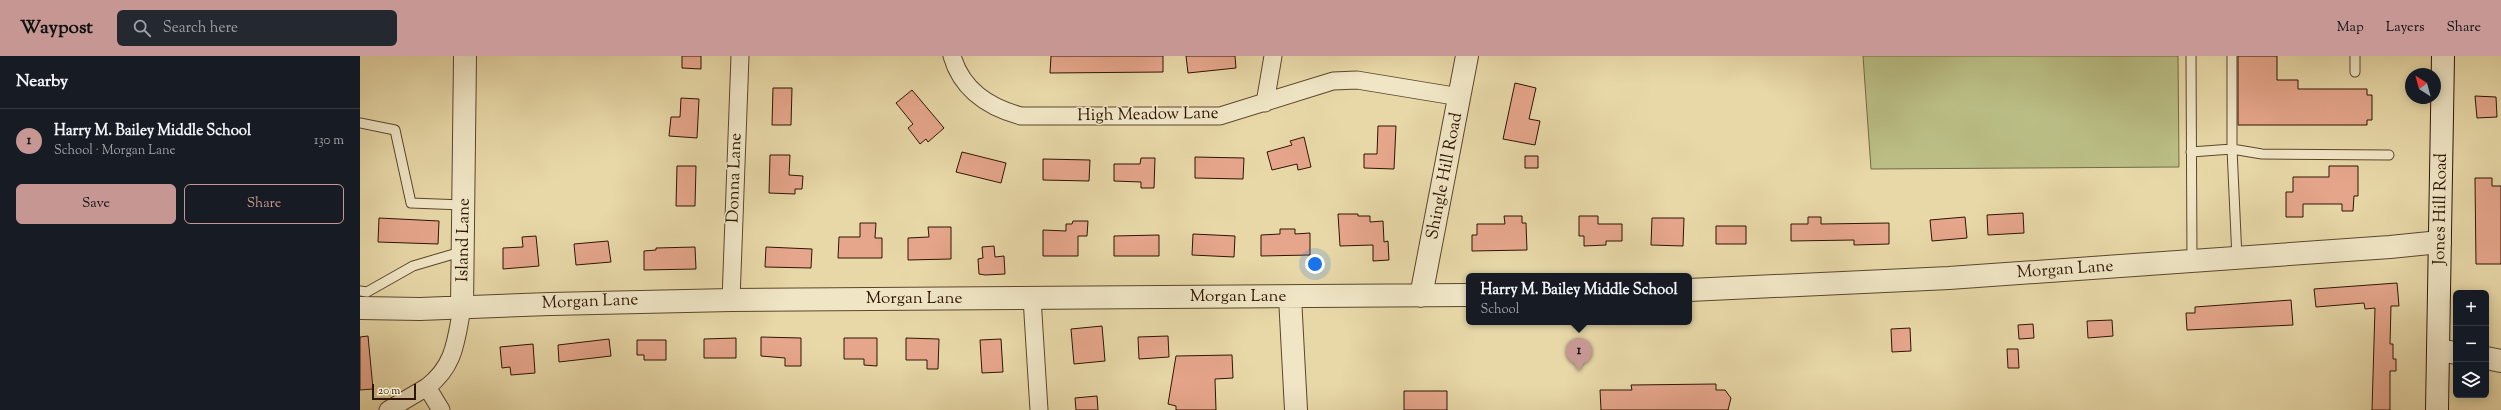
<!DOCTYPE html>
<meta charset="utf-8">
<style>
:root{--surface:#171b24;--page:#242831;--text:#f1f3f6;--muted:#9ea1a6;--line:#363941;--accent:#c59692}
body{margin:0;font-family:"Sorts Mill Goudy",serif;background:var(--page);color:var(--text)}
.controls{position:absolute;right:12px;bottom:12px;display:grid;overflow:hidden;border-radius:6px;box-shadow:0 2px 10px #0003}
.controls button{width:36px;height:36px;display:grid;place-items:center;padding:0;border:0;border-bottom:1px solid var(--line);background:var(--surface);color:var(--text);font:20px sans-serif}
.compass{position:absolute;left:2045px;top:12px;width:36px;height:36px;border-radius:50%;background:var(--surface);box-shadow:0 2px 10px #0003;rotate:324deg}
.scale{position:absolute;left:12px;bottom:10px;width:44px;box-sizing:border-box;padding-left:4px;border:2px solid #2e1502;border-top:0;font-size:11px;line-height:14px;white-space:nowrap;color:#2e1502;-webkit-text-stroke:3px #f0e6c6;paint-order:stroke}
.you{position:absolute;left:955px;top:208px;width:14px;height:14px;margin:-10px;border:3px solid #fff;border-radius:50%;background:#1a73e8;box-shadow:0 0 0 6px #1a73e833}
.badge{display:grid;place-items:center;width:26px;height:26px;border-radius:50%;background:var(--accent);color:#111;font-size:13px;font-weight:700}
.pin{position:absolute;translate:-50% -33px;filter:drop-shadow(0 1px 2px #0008)}
.pin::after{content:'';position:absolute;top:21px;width:14px;height:12px;background:inherit;clip-path:polygon(0 0,100% 0,50% 100%)}
.popup{position:absolute;left:1106px;top:217px;width:226px;height:52px;box-sizing:border-box;display:grid;place-content:center;border-radius:6px;background:var(--surface);filter:drop-shadow(0 1px 3px #0005);font-size:13px;white-space:nowrap;color:var(--muted)}
.popup b{font-size:15px;color:var(--text)}
.popup::after{content:'';position:absolute;left:50%;top:100%;margin-left:-8px;border:8px solid transparent;border-top-color:var(--surface)}
.list{margin:0;padding:0;list-style:none}
h2{display:flex;justify-content:space-between;align-items:center;height:52px;margin:0;padding:0 16px;font-size:17px}
h2 small{font-size:13px;font-weight:400;color:var(--muted)}
.list li{display:grid;grid-template-columns:26px 1fr auto;gap:12px;align-items:center;box-sizing:border-box;height:64px;padding:0 16px;border-top:1px solid var(--line)}
.list b{display:block;font-size:15px;white-space:nowrap}
.list p{margin:0;font-size:13px;white-space:nowrap;color:var(--muted)}
.list em{font-size:13px;font-style:normal;color:var(--muted)}
.actions{display:flex;gap:8px;padding:12px 16px}
.actions a{flex:1;padding:9px 0;border:1px solid var(--accent);border-radius:6px;text-align:center;font-size:14px;color:var(--accent)}
.actions .main{background:var(--accent);color:#111}
.icon{flex:none;width:22px;height:22px;fill:none;stroke:currentColor;stroke-width:2;stroke-linecap:round;stroke-linejoin:round}
.map{position:relative;flex:none;width:2141px;height:354px;overflow:hidden}
header{display:flex;align-items:center;gap:24px;box-sizing:border-box;height:56px;padding:0 20px;background:var(--accent);color:#111}
header strong{font-size:19px}
nav{display:flex;gap:22px;margin-inline-start:auto;font-size:14px}
.search{width:280px;height:36px;background:var(--page);display:flex;align-items:center;gap:10px;box-sizing:border-box;padding:0 14px;border-radius:6px;color:var(--muted);font-size:15px}
main{display:flex}
aside{flex:1;background:var(--surface)}
.map>svg:first-child{display:block}
.green{fill:#babe85;stroke:#746a44}
.building{fill:#e6a68c;stroke:#2e1502}
.lines{fill:none;stroke-linecap:round;stroke-linejoin:round}
.service-casing{stroke:#5c462c;stroke-width:11}
.minor-casing{stroke:#5c462c;stroke-width:19}
.tertiary-casing{stroke:#5c462c;stroke-width:24}
.secondary-casing{stroke:#2e1502;stroke-width:24}
.service{stroke:#f0e6c6;stroke-width:9}
.minor{stroke:#f0e6c6;stroke-width:17}
.tertiary{stroke:#f0e6c6;stroke-width:22}
.secondary{stroke:#f0e6c6;stroke-width:22}
.labels{text-anchor:middle;dominant-baseline:central;stroke-width:3;stroke-linejoin:round;paint-order:stroke}
.street-label{font-size:17px;fill:#2e1502;stroke:#f0e6c6}
</style>
<header>
<strong>Waypost</strong>
<div class="search"><svg class="icon" aria-label="search" viewBox="0 0 24 24"><circle cx="10" cy="10" r="6"/><path d="M15 15l6 6"/></svg>Search here</div>
<nav><a>Map</a><a>Layers</a><a>Share</a></nav>
</header>
<main>
<aside>
<h2>Nearby<small></small></h2>
<ul class="list">
<li><span class="badge">1</span><div><b>Harry M. Bailey Middle School</b><p>School · Morgan Lane</p></div><em>130 m</em></li>
</ul>
<div class="actions"><a class="main">Save</a><a>Share</a></div>
</aside>
<div class="map">
<svg width="2141" height="354" viewBox="0 0 2141 354">
<rect width="100%" height="100%" fill="#e8d8a8"/>
<filter id="stains"><feTurbulence type="fractalNoise" baseFrequency=".005" numOctaves="4"/><feColorMatrix values="0 0 0 0 .2 0 0 0 0 .09 0 0 0 0 .02 0 0 0 .5 -.17"/></filter>
<radialGradient id="worn" r=".72"><stop offset=".6" stop-color="#630" stop-opacity="0"/><stop offset="1" stop-color="#630" stop-opacity=".3"/></radialGradient>
<path class="green" d="M1503,0H1818L1819,111L1511,113Z"/>
<path class="building" d="M322,0H341V13L322,12Z
M691,0H803V16L690,17Z
M826,0H875L876,12L828,17Z
M1878,0H1917V24H1938V33H2007V39H2012V64H2007V69H1878Z
M1155,27L1176,32L1169,63L1180,65L1175,89L1143,83Z
M413,32H432L431,69H412Z
M552,34L584,72L568,86L566,83L560,88L548,72L553,68L536,47Z
M2115,40L2136,41L2137,61L2117,62Z
M321,42L339,43L337,82L309,80L311,61H320Z
M1018,70H1036L1034,113L1004,112V98H1017Z
M944,81L951,111L938,114L937,108L912,114L907,96L932,89L930,85Z
M602,96L646,107L641,127L596,116Z
M410,99H430L429,119L443,120L442,133H435V138L409,137Z
M1165,100H1178V112H1165Z
M835,101L884,102L883,123L835,122Z
M781,102H795L794,132H781V126L754,125V108H780Z
M683,103L730,104L729,125L683,124Z
M317,110H336L335,150H316Z
M1969,110H1998V140H1994L1993,155H1982V148H1943V161H1926V136H1933V121H1969Z
M2115,122H2132V130H2141V208H2116Z
M1663,157L1664,177L1628,179L1627,159Z
M978,158H998V160H1010V166L1023,165L1024,186L1028,185L1029,204L1013,205V189L980,190Z
M1144,160H1162V167H1166L1167,194L1112,195V179H1117V168H1145Z
M1219,160H1238V168H1262V185H1246V189L1224,190V180H1219Z
M1448,161H1461V168L1529,167V188L1494,189V184L1431,185V168H1448Z
M1605,161L1607,182L1572,185L1570,164Z
M19,162L79,165L78,188L18,186Z
M1292,162H1324L1323,190L1291,189Z
M713,165H728L727,180H718V200H683V174L706,175V168H712Z
M500,167H516L515,182H522V202H478L479,181H500Z
M1356,170H1386V188H1356Z
M568,171H591V203L548,204V182L569,181Z
M920,173H935V178L950,177V199L901,200V179L920,178Z
M833,178L875,180L874,201L832,199Z
M799,179V200H754V180Z
M176,180L179,210L143,213V192L163,191L162,181Z
M248,185L251,206L216,209L214,188Z
M634,190L635,201L644,200L645,218L625,219L619,218L618,203L623,202L622,191Z
M335,191L336,213L284,214V195L296,194V192Z
M406,191L452,193L451,212L405,211Z
M2037,227L2039,250H2031L2030,288H2033V303H2036V315H2030V354H2012L2015,252L2005,253L2004,247L1956,251L1954,233Z
M1931,244L1933,269L1827,274L1826,257H1835V251Z
M1752,264L1753,280L1728,282L1727,265Z
M1673,268L1674,282L1659,283L1658,269Z
M742,270L745,305L714,308L711,273Z
M1550,272L1551,295L1532,296L1531,273Z
M8,280L13,333L0,334V281Z
M808,280L809,301L779,303L778,281Z
M401,281L441,282V310H425V302L401,300Z
M376,282V302H344V283Z
M484,282H517V310L504,309V303H484Z
M546,282L579,283L578,313H567V304H546Z
M249,283L251,300L199,306L198,289Z
M641,283L643,316L622,317L620,284Z
M277,284H306V304H284V299H277Z
M173,288L175,317L151,319L150,311L142,312L140,291Z
M1647,293H1658L1659,312H1648Z
M872,299L873,322L855,323L856,354H816V350L808,348L816,300Z
M1356,328V334H1365L1371,342L1368,354H1241L1240,334H1272L1271,329Z
M1044,335H1087V354H1044Z
M737,340L738,354H716L715,342Z"/>
<g class="lines">
<g class="service-casing">
<path id="service" d="M1831,0L1832,205
M1872,0V93L1902,98L2029,99
M1995,16V0
M0,67L35,74L51,147L103,149
M1831,96L1872,93L1877,202
M0,235L7,236L53,210L104,195"/>
</g>
<g class="minor-casing">
<path id="minor" d="M592,0C602,34 628,51 661,60H860L973,25L997,24L1100,41
M905,47L913,0
M672,242L679,354
M371,244L380,0
M28,354L67,331
M81,354L67,331C95,310 96,284 102,252"/>
</g>
<g class="tertiary-casing">
<path id="tertiary" d="M1329,234L1589,222L2030,191L2080,186
M1061,240L1107,0
M930,241L936,354
M0,252L60,253L190,248L371,244L1109,239
M102,252L105,0
M2078,294L2096,297
M2126,302L2141,305"/>
</g>
<g class="secondary-casing">
<path id="secondary" d="M2077,354L2083,0"/>
</g>
<use href="#service" class="service"/>
<use href="#minor" class="minor"/>
<use href="#tertiary" class="tertiary"/>
<use href="#secondary" class="secondary"/>
</g>
<g class="labels">
<g class="street-label">
<text transform="translate(788 59) rotate(-1)">High Meadow Lane</text>
<text transform="translate(1085 120) rotate(-79)">Shingle Hill Road</text>
<text transform="translate(375 122) rotate(-88)">Donna Lane</text>
<text transform="translate(2081 153) rotate(-89)">Jones Hill Road</text>
<text transform="translate(104 184) rotate(-89)">Island Lane</text>
<text transform="translate(1705 214) rotate(-4)">Morgan Lane</text>
<text x="878" y="241">Morgan Lane</text>
<text x="554" y="243">Morgan Lane</text>
<text transform="translate(230 246) rotate(-2)">Morgan Lane</text>
</g>
</g>
<rect width="100%" height="100%" filter="url(#stains)"/>
<rect width="100%" height="100%" fill="url(#worn)"/>
</svg>
<div class="controls">
<button>+</button>
<button>−</button>
<button><svg class="icon" aria-label="layers" viewBox="0 0 24 24"><path d="M12 4l9 5-9 5-9-5zM3 14l9 5 9-5"/></svg></button>
</div>
<svg class="compass" viewBox="-18 -18 36 36"><path d="M0-13l5 13h-10z" fill="#e53935"/><path d="M0 13l5-13h-10z" fill="#9ea1a6"/></svg>
<div class="scale">20 m</div>
<div class="you"></div>
<div class="pin badge" style="left:1219px;top:315px">1</div>
<div class="popup"><b>Harry M. Bailey Middle School</b>School</div>
</div>
</main>
